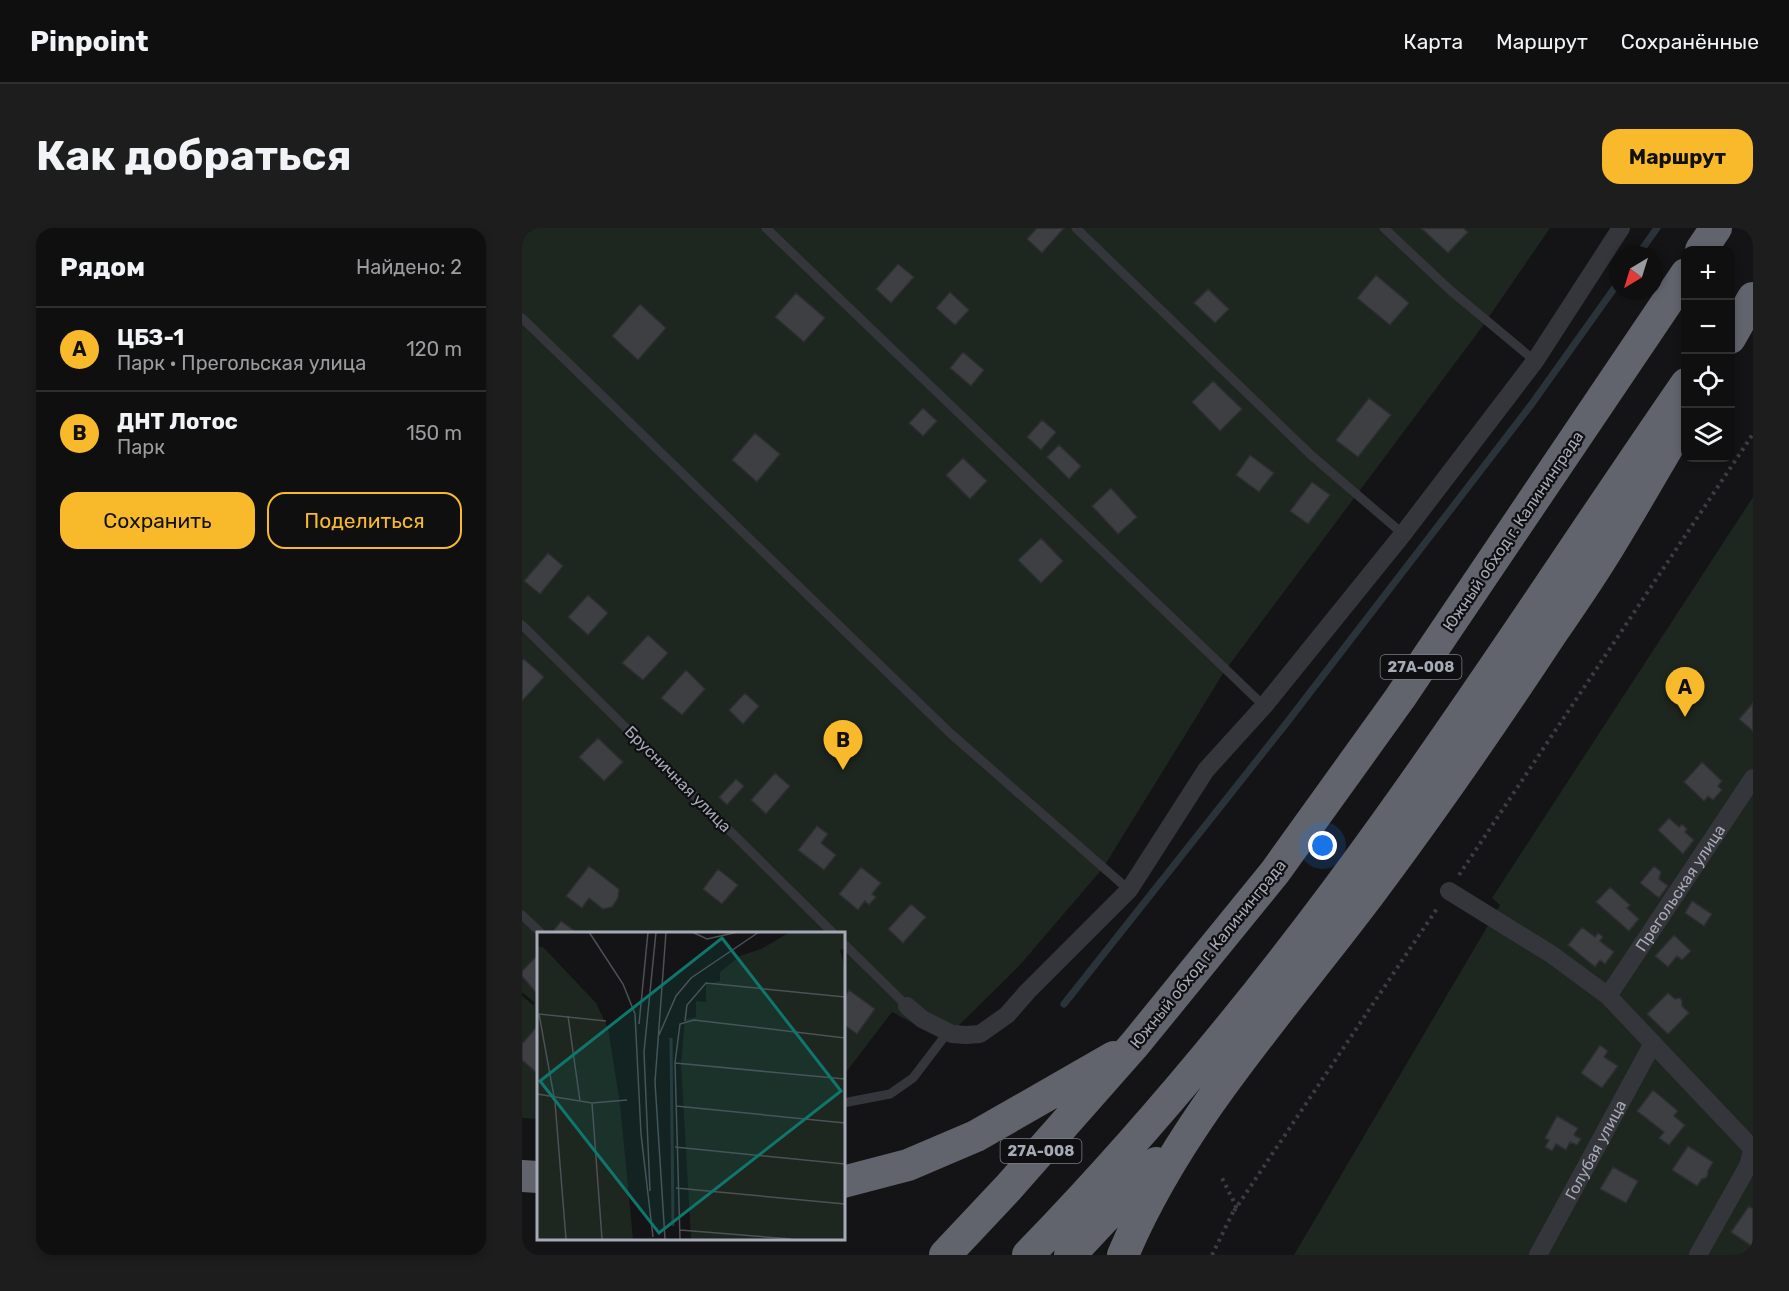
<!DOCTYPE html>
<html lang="ru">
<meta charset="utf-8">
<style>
:root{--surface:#0f0f10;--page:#1d1d1e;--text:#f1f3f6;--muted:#9b9c9f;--line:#2f2f30;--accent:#f8ba2b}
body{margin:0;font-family:Rubik,sans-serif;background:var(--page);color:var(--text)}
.controls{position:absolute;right:18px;top:18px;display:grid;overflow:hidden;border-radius:12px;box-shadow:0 3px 9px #0003}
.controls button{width:54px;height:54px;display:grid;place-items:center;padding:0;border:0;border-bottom:2px solid var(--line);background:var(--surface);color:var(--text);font:30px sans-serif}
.compass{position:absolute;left:1087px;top:18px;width:54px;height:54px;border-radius:50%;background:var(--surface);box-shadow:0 3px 9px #0003;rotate:218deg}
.you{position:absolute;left:801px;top:618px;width:21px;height:21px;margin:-15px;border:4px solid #fff;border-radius:50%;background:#1a73e8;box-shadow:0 0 0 9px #1a73e833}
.badge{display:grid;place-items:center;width:39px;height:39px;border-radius:50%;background:var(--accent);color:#111;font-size:20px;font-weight:700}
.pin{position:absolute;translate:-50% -50px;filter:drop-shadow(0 2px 3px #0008)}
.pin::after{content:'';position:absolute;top:32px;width:21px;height:18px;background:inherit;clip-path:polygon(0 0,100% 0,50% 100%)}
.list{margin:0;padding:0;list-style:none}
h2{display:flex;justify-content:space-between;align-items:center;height:78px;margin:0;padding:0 24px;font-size:26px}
h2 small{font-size:20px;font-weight:400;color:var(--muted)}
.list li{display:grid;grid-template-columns:39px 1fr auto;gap:18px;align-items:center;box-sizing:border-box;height:84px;padding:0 24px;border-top:2px solid var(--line)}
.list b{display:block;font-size:22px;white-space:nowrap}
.list p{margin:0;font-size:20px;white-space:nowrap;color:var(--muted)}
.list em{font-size:20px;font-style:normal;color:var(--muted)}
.actions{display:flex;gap:12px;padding:18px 24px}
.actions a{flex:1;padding:14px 0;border:2px solid var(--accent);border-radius:18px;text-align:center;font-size:21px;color:var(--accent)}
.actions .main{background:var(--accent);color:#111}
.icon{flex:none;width:33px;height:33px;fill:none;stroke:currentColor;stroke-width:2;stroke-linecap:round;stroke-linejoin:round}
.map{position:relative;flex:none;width:1231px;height:1027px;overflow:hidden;border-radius:18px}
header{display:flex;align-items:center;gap:36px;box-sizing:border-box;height:84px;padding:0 30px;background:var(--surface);border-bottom:2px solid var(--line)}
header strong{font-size:28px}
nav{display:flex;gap:33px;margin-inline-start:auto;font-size:21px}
.intro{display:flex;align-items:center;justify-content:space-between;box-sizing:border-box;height:144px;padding:0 36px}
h1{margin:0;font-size:42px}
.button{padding:15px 27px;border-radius:18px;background:var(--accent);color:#111;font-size:21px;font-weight:700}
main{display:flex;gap:36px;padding:0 36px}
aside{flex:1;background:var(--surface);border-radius:18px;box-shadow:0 3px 9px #0003}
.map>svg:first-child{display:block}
.green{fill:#1e2620}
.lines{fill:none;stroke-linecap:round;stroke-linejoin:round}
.stream{stroke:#2a333a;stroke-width:7}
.building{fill:#3e3f43;stroke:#2e2e32;stroke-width:1.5}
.path{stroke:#3b3d42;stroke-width:4;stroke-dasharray:3 4.5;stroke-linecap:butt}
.lane{stroke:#35363b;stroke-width:9}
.street{stroke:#35363b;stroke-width:18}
.highway{stroke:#61646d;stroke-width:32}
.labels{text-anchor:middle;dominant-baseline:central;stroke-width:4.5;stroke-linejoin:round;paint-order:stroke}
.shield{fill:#0f0f11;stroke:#797c85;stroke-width:1.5}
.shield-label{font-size:15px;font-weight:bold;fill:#a6aab7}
.street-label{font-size:16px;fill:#a6aab7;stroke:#0f0f11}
.inset-river{fill:none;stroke:#2a333a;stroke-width:3}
.inset-road{fill:none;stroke:#4e5056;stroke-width:1.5}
.view{fill:#0f766e;fill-opacity:0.15;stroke:#0f766e;stroke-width:3}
.inset-edge{fill:none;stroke:#a6aab7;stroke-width:3}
</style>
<header>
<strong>Pinpoint</strong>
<nav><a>Карта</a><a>Маршрут</a><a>Сохранённые</a></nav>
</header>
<div class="intro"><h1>Как добраться</h1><a class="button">Маршрут</a></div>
<main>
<aside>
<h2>Рядом<small>Найдено: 2</small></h2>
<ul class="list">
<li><span class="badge">A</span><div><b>ЦБЗ-1</b><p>Парк · Прегольская улица</p></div><em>120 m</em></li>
<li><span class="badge">B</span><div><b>ДНТ Лотос</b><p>Парк</p></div><em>150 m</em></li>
</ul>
<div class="actions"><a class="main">Сохранить</a><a>Поделиться</a></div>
</aside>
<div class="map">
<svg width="1231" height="1027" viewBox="0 0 1231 1027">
<rect width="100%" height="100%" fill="#141416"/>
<path class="green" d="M0,0H1028L960,99L702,444L581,640L497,738L422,812L370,784L321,848V706H16V891L0,890V768L11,777L13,775L0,764Z
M1231,269V1027H772L978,677L970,670Z"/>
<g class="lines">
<path class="stream" d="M1116,27L1135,0
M542,776L763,497L1009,177L1096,55"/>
</g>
<path class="building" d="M515,0H542L520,25L505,11Z
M899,0H941L946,4L926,25Z
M376,36L392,49L369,75L354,61Z
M854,47L887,75L868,97L835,70Z
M686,61L707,81L693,95L672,75Z
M428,64L447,82L433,97L414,80Z
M274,65L303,90L282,114L253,89Z
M118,76L144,100L116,132L90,108Z
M441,124L462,142L449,158L428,140Z
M691,153L720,181L698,203L670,174Z
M847,170L869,187L836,229L814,212Z
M401,180L415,193L401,208L387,195Z
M520,192L534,204L519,222L505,209Z
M233,205L258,226L235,254L210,232Z
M537,217L559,238L547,251L525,229Z
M728,227L752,245L737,264L714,247Z
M441,230L465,253L448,271L424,247Z
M790,254L808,267L786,296L768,283Z
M589,260L615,289L596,306L570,278Z
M519,310L541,333L519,355L496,332Z
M26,325L41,338L18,366L2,353Z
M66,367L86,385L66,407L46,389Z
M126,407L146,425L121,452L100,435Z
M2,431L22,449L0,473V433Z
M164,442L183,461L160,487L139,470Z
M223,465L237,478L221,496L207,482Z
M1231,475V503L1217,491Z
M76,510L101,534L82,553L57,529Z
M1180,534L1200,553L1196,558L1200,562L1191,572L1186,568L1182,573L1162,554Z
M253,545L268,558L244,586L229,572Z
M214,551L222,558L205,577L197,569Z
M1147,590L1157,599L1160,596L1165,601L1163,604L1172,612L1161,626L1136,602Z
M295,598L306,606L299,615L314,627L302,642L276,622Z
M67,638L97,661L96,670L90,679L81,681L67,670L60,680L44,668Z
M1132,638L1139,644L1137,651L1146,658L1137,670L1118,655Z
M339,639L359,655L350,666L354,669L347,677L343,673L336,682L317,666Z
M196,641L216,657L200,676L181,661Z
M1088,659L1108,677L1105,680L1117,691L1107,703L1074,674Z
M1170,673L1190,686L1182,698L1163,685Z
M389,676L404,689L381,715L366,701Z
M39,693L57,706H36L32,702Z
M1060,699L1073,709L1076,705L1081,709L1078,713L1092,724L1083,736L1078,732L1073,739L1046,717Z
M1152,707L1169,723L1160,732L1155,728L1146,739L1133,728Z
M15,728L16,729V767L0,748V743Z
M327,762L353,781L335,806L321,796V771Z
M1146,765L1153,771L1158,770L1160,773V778L1167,785L1146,806L1125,786Z
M16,797V846L0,832V816Z
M1078,817L1086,823L1082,829L1096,838L1080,860L1059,845Z
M1131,862L1156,883L1152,888L1163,897L1147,917L1137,910L1142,904L1115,883Z
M1035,888L1056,900L1052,907L1059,911L1055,917L1048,914L1044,922L1034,916L1030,923L1023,919L1027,912L1023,910Z
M1166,918L1191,934L1186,943V946L1184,950L1180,951L1175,958L1150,942Z
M1091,939L1116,953L1104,975L1078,961Z
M1227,978L1231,981V1019L1209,1004Z"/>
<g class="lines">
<path class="path" d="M937,647L1231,206
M712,983L916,679
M690,1027L714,978L699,948"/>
<path class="lane" d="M244,0L742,478
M554,0L789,227L881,306
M862,0L928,62L1013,133
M0,90L428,505L607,662
M0,397L312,706
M0,687L20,706
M321,715L385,778
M321,875L368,866L391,850L426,804"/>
<g class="street">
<path d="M927,663L1029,726L1086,768L1231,921"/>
<path id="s1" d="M1086,768L1231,550"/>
<path d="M385,778L400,791L430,806L444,807L458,806L485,787L505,764L607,662L684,542L742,478L881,306L1013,133L1099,0"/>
<path id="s2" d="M1016,1027L1131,815"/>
<path d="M1176,1027L1226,938L1231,919"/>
</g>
<path class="highway" d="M1179,22L1194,0
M1208,110L1231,70
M0,948L16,949
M321,954L386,937L454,908L592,829
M423,1027L486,960L613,816L753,644L878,470L1164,46
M506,1027C636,893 754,748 863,596C967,452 1063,302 1164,156
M548,1027L634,935
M601,1027C659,889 767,775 855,656C916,574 974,490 1030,405C1050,376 1070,347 1088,317C1112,278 1134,239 1157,200"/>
</g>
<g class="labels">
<g class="shield">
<rect x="858.5" y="427" width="81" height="24" rx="4.5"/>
<rect x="478.5" y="911" width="81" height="24" rx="4.5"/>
</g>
<g class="shield-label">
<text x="899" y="439">27А-008</text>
<text x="519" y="923">27А-008</text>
</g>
<g class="street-label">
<text transform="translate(991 303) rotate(-56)">Южный обход г. Калининграда</text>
<text transform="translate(156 551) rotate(45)">Брусничная улица</text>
<text stroke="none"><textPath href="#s1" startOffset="130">Прегольская улица</textPath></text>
<text transform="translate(686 726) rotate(-51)">Южный обход г. Калининграда</text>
<text stroke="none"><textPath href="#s2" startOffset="120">Голубая улица</textPath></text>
</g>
</g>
<g transform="translate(15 704)">
<rect width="308" height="308" fill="#141416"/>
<path d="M253,0H307V17L303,18L308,36L307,307H154L144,131L148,87L159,85V69L169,70V52L183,49V40L203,24L224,17ZM0,15H6L59,71L71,96L83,172L96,307H0Z" fill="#1e2620"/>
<path class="inset-river" d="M134,106L136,294"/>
<path class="inset-road" d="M52,0L86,52L98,82L104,202L116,305M155,0L170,7L201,0M31,84L43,169M148,89L150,73L169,51L308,65M102,92L111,0M122,103L139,64L154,46L222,0M138,131L308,147M0,162L55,171L90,168M55,171L65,307M139,174L308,191M138,215L308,232M139,256L308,272M113,259L107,120L119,0M143,298L254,307M29,307L18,170L2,82L69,89M128,307L118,150L129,0M143,307L138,131L143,92L157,88L308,106"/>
<path class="view" d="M185,6L304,159L122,301L3,149Z"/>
<rect width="308" height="308" class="inset-edge"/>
</g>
</svg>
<div class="controls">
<button>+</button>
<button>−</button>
<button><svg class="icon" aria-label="locate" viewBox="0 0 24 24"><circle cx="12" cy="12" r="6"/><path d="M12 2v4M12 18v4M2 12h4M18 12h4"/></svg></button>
<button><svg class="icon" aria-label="layers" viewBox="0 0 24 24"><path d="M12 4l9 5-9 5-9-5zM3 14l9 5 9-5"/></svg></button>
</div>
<svg class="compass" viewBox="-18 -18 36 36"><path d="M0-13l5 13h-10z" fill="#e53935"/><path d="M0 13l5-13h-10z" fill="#9b9c9f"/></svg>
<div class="you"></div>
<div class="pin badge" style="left:1163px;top:489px">A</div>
<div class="pin badge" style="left:321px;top:542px">B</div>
</div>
</main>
